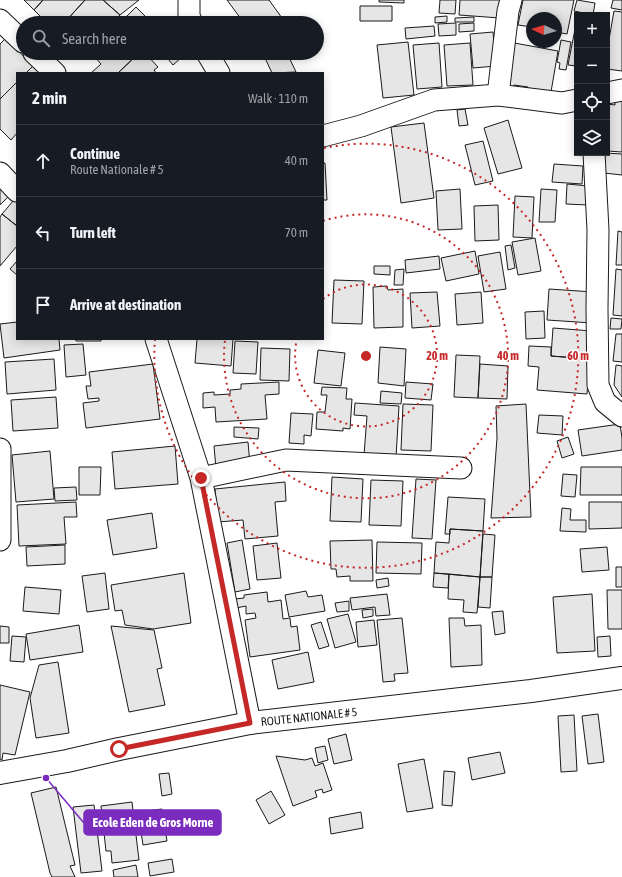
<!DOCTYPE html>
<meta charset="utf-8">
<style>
:root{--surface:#171b24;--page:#242831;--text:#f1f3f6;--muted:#9ea1a6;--line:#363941}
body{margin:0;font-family:"Asap Condensed",sans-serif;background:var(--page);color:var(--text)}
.controls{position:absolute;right:12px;top:12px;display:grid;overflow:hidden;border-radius:0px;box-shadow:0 2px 10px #0003}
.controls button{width:36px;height:36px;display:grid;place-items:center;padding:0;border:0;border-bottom:1px solid var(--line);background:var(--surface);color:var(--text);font:20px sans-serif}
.compass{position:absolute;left:526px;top:12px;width:36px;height:36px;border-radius:50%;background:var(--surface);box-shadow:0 2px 10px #0003;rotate:274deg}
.stop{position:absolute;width:12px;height:12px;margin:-9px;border:3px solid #c62828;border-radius:50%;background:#fff}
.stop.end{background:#c62828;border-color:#fff;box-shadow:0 1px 4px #0008}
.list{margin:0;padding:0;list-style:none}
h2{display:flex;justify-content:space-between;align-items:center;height:52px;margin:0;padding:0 16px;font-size:17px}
h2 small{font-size:13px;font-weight:400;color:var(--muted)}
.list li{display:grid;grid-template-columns:26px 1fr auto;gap:12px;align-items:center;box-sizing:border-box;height:72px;padding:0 16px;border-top:1px solid var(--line)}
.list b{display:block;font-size:15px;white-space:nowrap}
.list p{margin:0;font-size:13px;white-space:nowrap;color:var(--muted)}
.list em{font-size:13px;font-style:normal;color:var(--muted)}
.icon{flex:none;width:22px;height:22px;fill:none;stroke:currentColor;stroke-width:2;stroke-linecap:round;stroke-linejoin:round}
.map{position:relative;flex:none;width:622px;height:877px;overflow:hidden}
.search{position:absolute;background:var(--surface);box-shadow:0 2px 10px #0003;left:16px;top:16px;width:308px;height:44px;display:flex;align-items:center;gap:10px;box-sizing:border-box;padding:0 14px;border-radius:22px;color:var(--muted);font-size:15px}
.panel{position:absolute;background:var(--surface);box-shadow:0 2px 10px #0003;left:16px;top:72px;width:308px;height:268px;border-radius:0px}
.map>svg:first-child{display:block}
.building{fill:#e6e6e6;stroke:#1a1a1a}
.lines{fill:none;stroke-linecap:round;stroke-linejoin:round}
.street-casing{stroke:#1a1a1a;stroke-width:23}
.primary-casing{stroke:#1a1a1a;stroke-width:24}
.street{stroke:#fff;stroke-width:21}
.primary{stroke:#fff;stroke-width:22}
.route{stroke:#c62828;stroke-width:5}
.ring{fill:none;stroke:#c62828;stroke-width:2;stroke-dasharray:2 4}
.labels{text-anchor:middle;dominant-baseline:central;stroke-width:3;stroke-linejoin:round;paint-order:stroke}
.street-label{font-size:12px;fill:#1a1a1a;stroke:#fff}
.centre{fill:#c62828;stroke:#fff;stroke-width:2}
.ring-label{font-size:12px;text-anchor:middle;font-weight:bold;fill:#c62828;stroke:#fff;stroke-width:3;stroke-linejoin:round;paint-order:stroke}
.leader{fill:none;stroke:#7b2cbf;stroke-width:1.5}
.callout-dot{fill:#7b2cbf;stroke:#fff;stroke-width:1.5}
.callout{fill:#7b2cbf;stroke:#7b2cbf;stroke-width:1.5}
.callout-label{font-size:13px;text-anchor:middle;font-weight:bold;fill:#fff}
</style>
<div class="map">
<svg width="622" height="877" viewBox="0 0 622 877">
<rect width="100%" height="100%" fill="#fff"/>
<path class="building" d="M24,0H43L34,10Z
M43,0H85L64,23H43L38,18L40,16L34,10Z
M85,0H103L120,15L112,23H64Z
M103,0H139L120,15Z
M227,0H269L282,18L275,23H244Z
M379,0H404V3L379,2Z
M440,0H456L455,14L439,13Z
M460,0H502L500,18L459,15Z
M523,0H574L567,34L556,32V18H532V27L518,25Z
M577,0L595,3L593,15L574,11Z
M613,0H622V10L611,8Z
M360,6H392V21H360Z
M136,7L152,23H120Z
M614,11L622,12V71L607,69V51Z
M447,16V22L435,23V17Z
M474,17V22H455V18Z
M577,19V66L568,65Z
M456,23V35L439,36L438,24Z
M474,23V31L459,32V24Z
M434,26L435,36L406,39L405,28Z
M493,32L496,66L473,68L470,34Z
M6,38L33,66L26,73H17V82L0,99V44Z
M561,40L571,42L566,70L559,69L560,63L557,62Z
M408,42L414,95L383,98L377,45Z
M509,42L558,51L551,92L526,93L528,87L514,85V89L502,87Z
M439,43L442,87L417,89L413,45Z
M470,43L473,85L447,86L444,45Z
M95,53H139L118,73H91L101,64L93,55Z
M139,53H145L158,67L154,70L156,73H118Z
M163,53H179L182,57L173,65Z
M276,53H287L296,72L272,73L265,58Z
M33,66L40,73H26Z
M17,82V133L11,140L0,129V99Z
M615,95H622V152L607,151V104L615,105Z
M465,109L468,125L459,126L457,110Z
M508,120L522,168L498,174L484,128Z
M424,123L434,198L401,203L391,127Z
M483,141L493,181L475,185L465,145Z
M605,153L622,154V175L604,173Z
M323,163H325L327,200H323Z
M554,164L583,166L582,184L552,182Z
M567,184L589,186L588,205L566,204Z
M0,189L8,197L0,205Z
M460,189L462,229L438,230L436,191Z
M541,189L557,190L555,222H539Z
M515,196L534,197L532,238L513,237Z
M14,200L17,202V226L2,214Z
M498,205L499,240L475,241L474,206Z
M2,214L17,226V246L0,266V217Z
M618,231L622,232V265H616Z
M535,238L541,271L518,275L512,242Z
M511,245L515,268L508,270L505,246Z
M475,251L479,274L446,281L441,258Z
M500,252L506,289L484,292L478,256Z
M439,256L440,269L406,273L405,260Z
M17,261V275L10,269Z
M374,266H390V275L374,274Z
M404,269L403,285H394L395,270Z
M616,269L622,270V316L613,315Z
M334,280L364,281L362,324L332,323Z
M387,286L388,290L403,289V327L374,328L373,287Z
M549,289L594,292L592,323L547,320Z
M437,292L440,326L412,328L410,293Z
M481,292L483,323L457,325L455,294Z
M544,311L545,338L526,339L525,312Z
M611,318L622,319L621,329H610Z
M17,322V339H59L60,350L4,358L0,324Z
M553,328L592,331L590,359L551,356Z
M616,334H622V362L613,361Z
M76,339H101V341H76Z
M197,339H233L231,366L195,363Z
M235,341L258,342L256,374L233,373Z
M83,344L86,375L66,377L64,345Z
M529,346L551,347V356L590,359L587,394L537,390L539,367L528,366Z
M380,347L406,349L404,386L378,383Z
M261,348L290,349L289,381L260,380Z
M318,350L345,353L341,386L314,383Z
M456,355L480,356L478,398L454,397Z
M54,359L56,390L7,394L5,362Z
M153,364L160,419L86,428L83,403L99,401V398L88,399L86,386H91L89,372Z
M480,364L508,366L507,399L478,398Z
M616,365L622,366V397L614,385Z
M279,382V394L265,395L267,419L216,422L215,407L203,408V393L214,392V395L230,394V390L241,389V384Z
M406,382L433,384L431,400L405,398Z
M322,387L347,388L346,399H352L350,429L343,428V431L316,429L317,412H325L327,395H321Z
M381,391L402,393L401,404L380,403Z
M56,397L58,428L13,431L11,400Z
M355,403L399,406L396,458L364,455L367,416L354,415Z
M403,404L433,405L431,451L401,450Z
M526,404L531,517L491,518L497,438L496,406Z
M291,413L313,414L311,436L304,435V444L289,443Z
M539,415L563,416L562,435L537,433Z
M620,424L622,438V450L582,456L578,430Z
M234,427L259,428L258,439L234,437Z
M568,437L574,454L562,458L557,441Z
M248,442L250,465L216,469L214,446Z
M175,446L178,484L115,489L112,452Z
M50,451L54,499L16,502L12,455Z
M79,467H101L100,495H79Z
M581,467H622V495H580Z
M563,474L577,475L575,497L561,496Z
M332,477L363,479L361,522L330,521Z
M416,479L436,480L432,539L412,538Z
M371,480L403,481L401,526L369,525Z
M285,482L286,501L275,502L278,536L245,539L243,520L218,522L215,489Z
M76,487L77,500L55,501L54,488Z
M448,497L485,499L483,531L450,529V534H445Z
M76,502L77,517H64L66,544L19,546L17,505Z
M589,502H622V528L589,529Z
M562,508L571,509L570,520H586V532L560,531Z
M152,513L157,548L113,555L107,520Z
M450,529L483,531L480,577L434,573L436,542L449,543Z
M483,534L495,535L492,577H480Z
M242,540L250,589L235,592L227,543Z
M372,540L373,581H350V576L337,577L336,569H331L330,541Z
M377,542L422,543L421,574L376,573Z
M277,543L281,578L257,580L253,546Z
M65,545V564L27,566L26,547Z
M607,547L609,570L582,572L580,549Z
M616,567H622V587H616Z
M105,573L109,609L87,612L82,576Z
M184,573L191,623L153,629L125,625L122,610L115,611L111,585Z
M434,573L449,574L448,588L433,587Z
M449,574L480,577L477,613L463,612L464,600L448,599Z
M480,577H492L490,608L478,607Z
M388,578L389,586L377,588L376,580Z
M25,587L61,590L59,614L23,611Z
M607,590H622V629H608Z
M306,591L308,597L322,595L325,611L289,617L285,595Z
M267,592L268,602L281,600L283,619L290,618L291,627L297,626L300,650L250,657L245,620L256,618L255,613L246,614V606L236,608L235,599L244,598V595Z
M387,594L390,615L376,616L375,607L352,610L350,598Z
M592,594L595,651L557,653L553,597Z
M349,601V611L337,612L335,603Z
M373,609V616L363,618L362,610Z
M503,611L505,633L495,635L492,612Z
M348,614L356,642L335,648L327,619Z
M402,618L408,673L394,674L395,681L383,682L377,620Z
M449,618H464L465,626L481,625L482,665L451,667Z
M374,620L377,645L358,647L356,622Z
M321,622L329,646L319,649L311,625Z
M79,625L83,652L30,660L26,634Z
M0,626L9,627V643H0Z
M111,626L154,630L162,668L157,669L165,705L129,712Z
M12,636L26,637L24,662L10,661Z
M610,636L611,656L598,657L597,637Z
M308,652L314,682L278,689L272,660Z
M58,662L69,733L36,738L30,698L39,665Z
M0,685L30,692L15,755L3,753L2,760L0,759Z
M598,714L604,762L588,764L582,716Z
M574,715L577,771L561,772L558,716Z
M346,734L352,760L334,764L328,739Z
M325,746L328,760L318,763L315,748Z
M500,752L505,773L472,780L468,758Z
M276,756L305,760L312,758L315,766L323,763L332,790L323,793L322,789L315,791L317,797L293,806Z
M424,759L433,808L407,812L398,764Z
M444,771L455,772L452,806L442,805Z
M169,773L172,794L162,796L159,774Z
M56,787L75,865L70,866L75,877H52L50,873L31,793Z
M271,791L285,815L269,824L256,800Z
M132,802L139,860L112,863L111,851H106L101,806Z
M94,805L102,871L81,873L73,807Z
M162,809L167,841L143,845L138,812Z
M361,812L363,828L331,834L329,818Z
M172,859L174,872L150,876L148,863Z
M136,865L138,877H114L113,870Z"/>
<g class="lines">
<g class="street-casing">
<path id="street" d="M189,0V16L192,23
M0,20L23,42
M34,53L55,73
M207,53L219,73
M607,93L622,90
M498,95L508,11L511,0
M323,136L361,126L434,100L498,95L562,103L577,100
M594,153L598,230L597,309L598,385L605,402L622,416
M0,173L17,191
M156,339L201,478L250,723
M0,449V540
M201,478L286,460L461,468"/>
</g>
<g class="primary-casing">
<path id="primary" d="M0,773L67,761L119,749L250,723L531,691L622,678"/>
</g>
<use href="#street" class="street"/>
<use href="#primary" class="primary"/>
</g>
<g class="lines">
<path class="route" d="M119,749L250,723L201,478"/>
</g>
<g class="ring">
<path d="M323 299A71 71 0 1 1 297 339"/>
<path d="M323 221A142 142 0 1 1 225 340"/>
<path d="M324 148A212 212 0 1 1 155 339"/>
</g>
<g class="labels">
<g class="street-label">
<text transform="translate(309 717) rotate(-6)">ROUTE NATIONALE # 5</text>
</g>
</g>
<circle cx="366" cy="356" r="6" class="centre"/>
<g class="ring-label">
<text x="437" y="360">20 m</text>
<text x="508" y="360">40 m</text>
<text x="578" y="360">60 m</text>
</g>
<path class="leader" d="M46 778L84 823"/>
<circle class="callout-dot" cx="46" cy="778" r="4"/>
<rect class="callout" x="84" y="810" width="137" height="25" rx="4"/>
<g class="callout-label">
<text x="153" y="827">Ecole Eden de Gros Morne</text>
</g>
</svg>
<div class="controls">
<button>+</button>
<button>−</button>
<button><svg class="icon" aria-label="locate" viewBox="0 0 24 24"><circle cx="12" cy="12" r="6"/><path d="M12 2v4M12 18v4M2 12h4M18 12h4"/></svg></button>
<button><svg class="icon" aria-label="layers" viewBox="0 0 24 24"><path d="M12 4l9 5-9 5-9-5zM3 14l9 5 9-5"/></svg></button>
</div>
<svg class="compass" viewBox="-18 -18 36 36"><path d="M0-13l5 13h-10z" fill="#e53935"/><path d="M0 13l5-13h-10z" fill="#9ea1a6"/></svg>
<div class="stop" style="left:119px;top:749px"></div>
<div class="stop end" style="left:201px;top:478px"></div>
<div class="search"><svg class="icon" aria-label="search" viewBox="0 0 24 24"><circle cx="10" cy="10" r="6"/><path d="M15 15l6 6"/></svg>Search here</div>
<section class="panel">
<h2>2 min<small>Walk · 110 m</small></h2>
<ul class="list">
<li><svg class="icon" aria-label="ahead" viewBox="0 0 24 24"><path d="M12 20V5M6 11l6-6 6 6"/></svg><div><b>Continue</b><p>Route Nationale # 5</p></div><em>40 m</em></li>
<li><svg class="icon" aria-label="left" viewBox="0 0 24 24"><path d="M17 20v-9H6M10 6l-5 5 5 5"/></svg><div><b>Turn left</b></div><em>70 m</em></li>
<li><svg class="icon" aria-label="arrive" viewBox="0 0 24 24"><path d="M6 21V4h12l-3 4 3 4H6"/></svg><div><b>Arrive at destination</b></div></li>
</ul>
</section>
</div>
